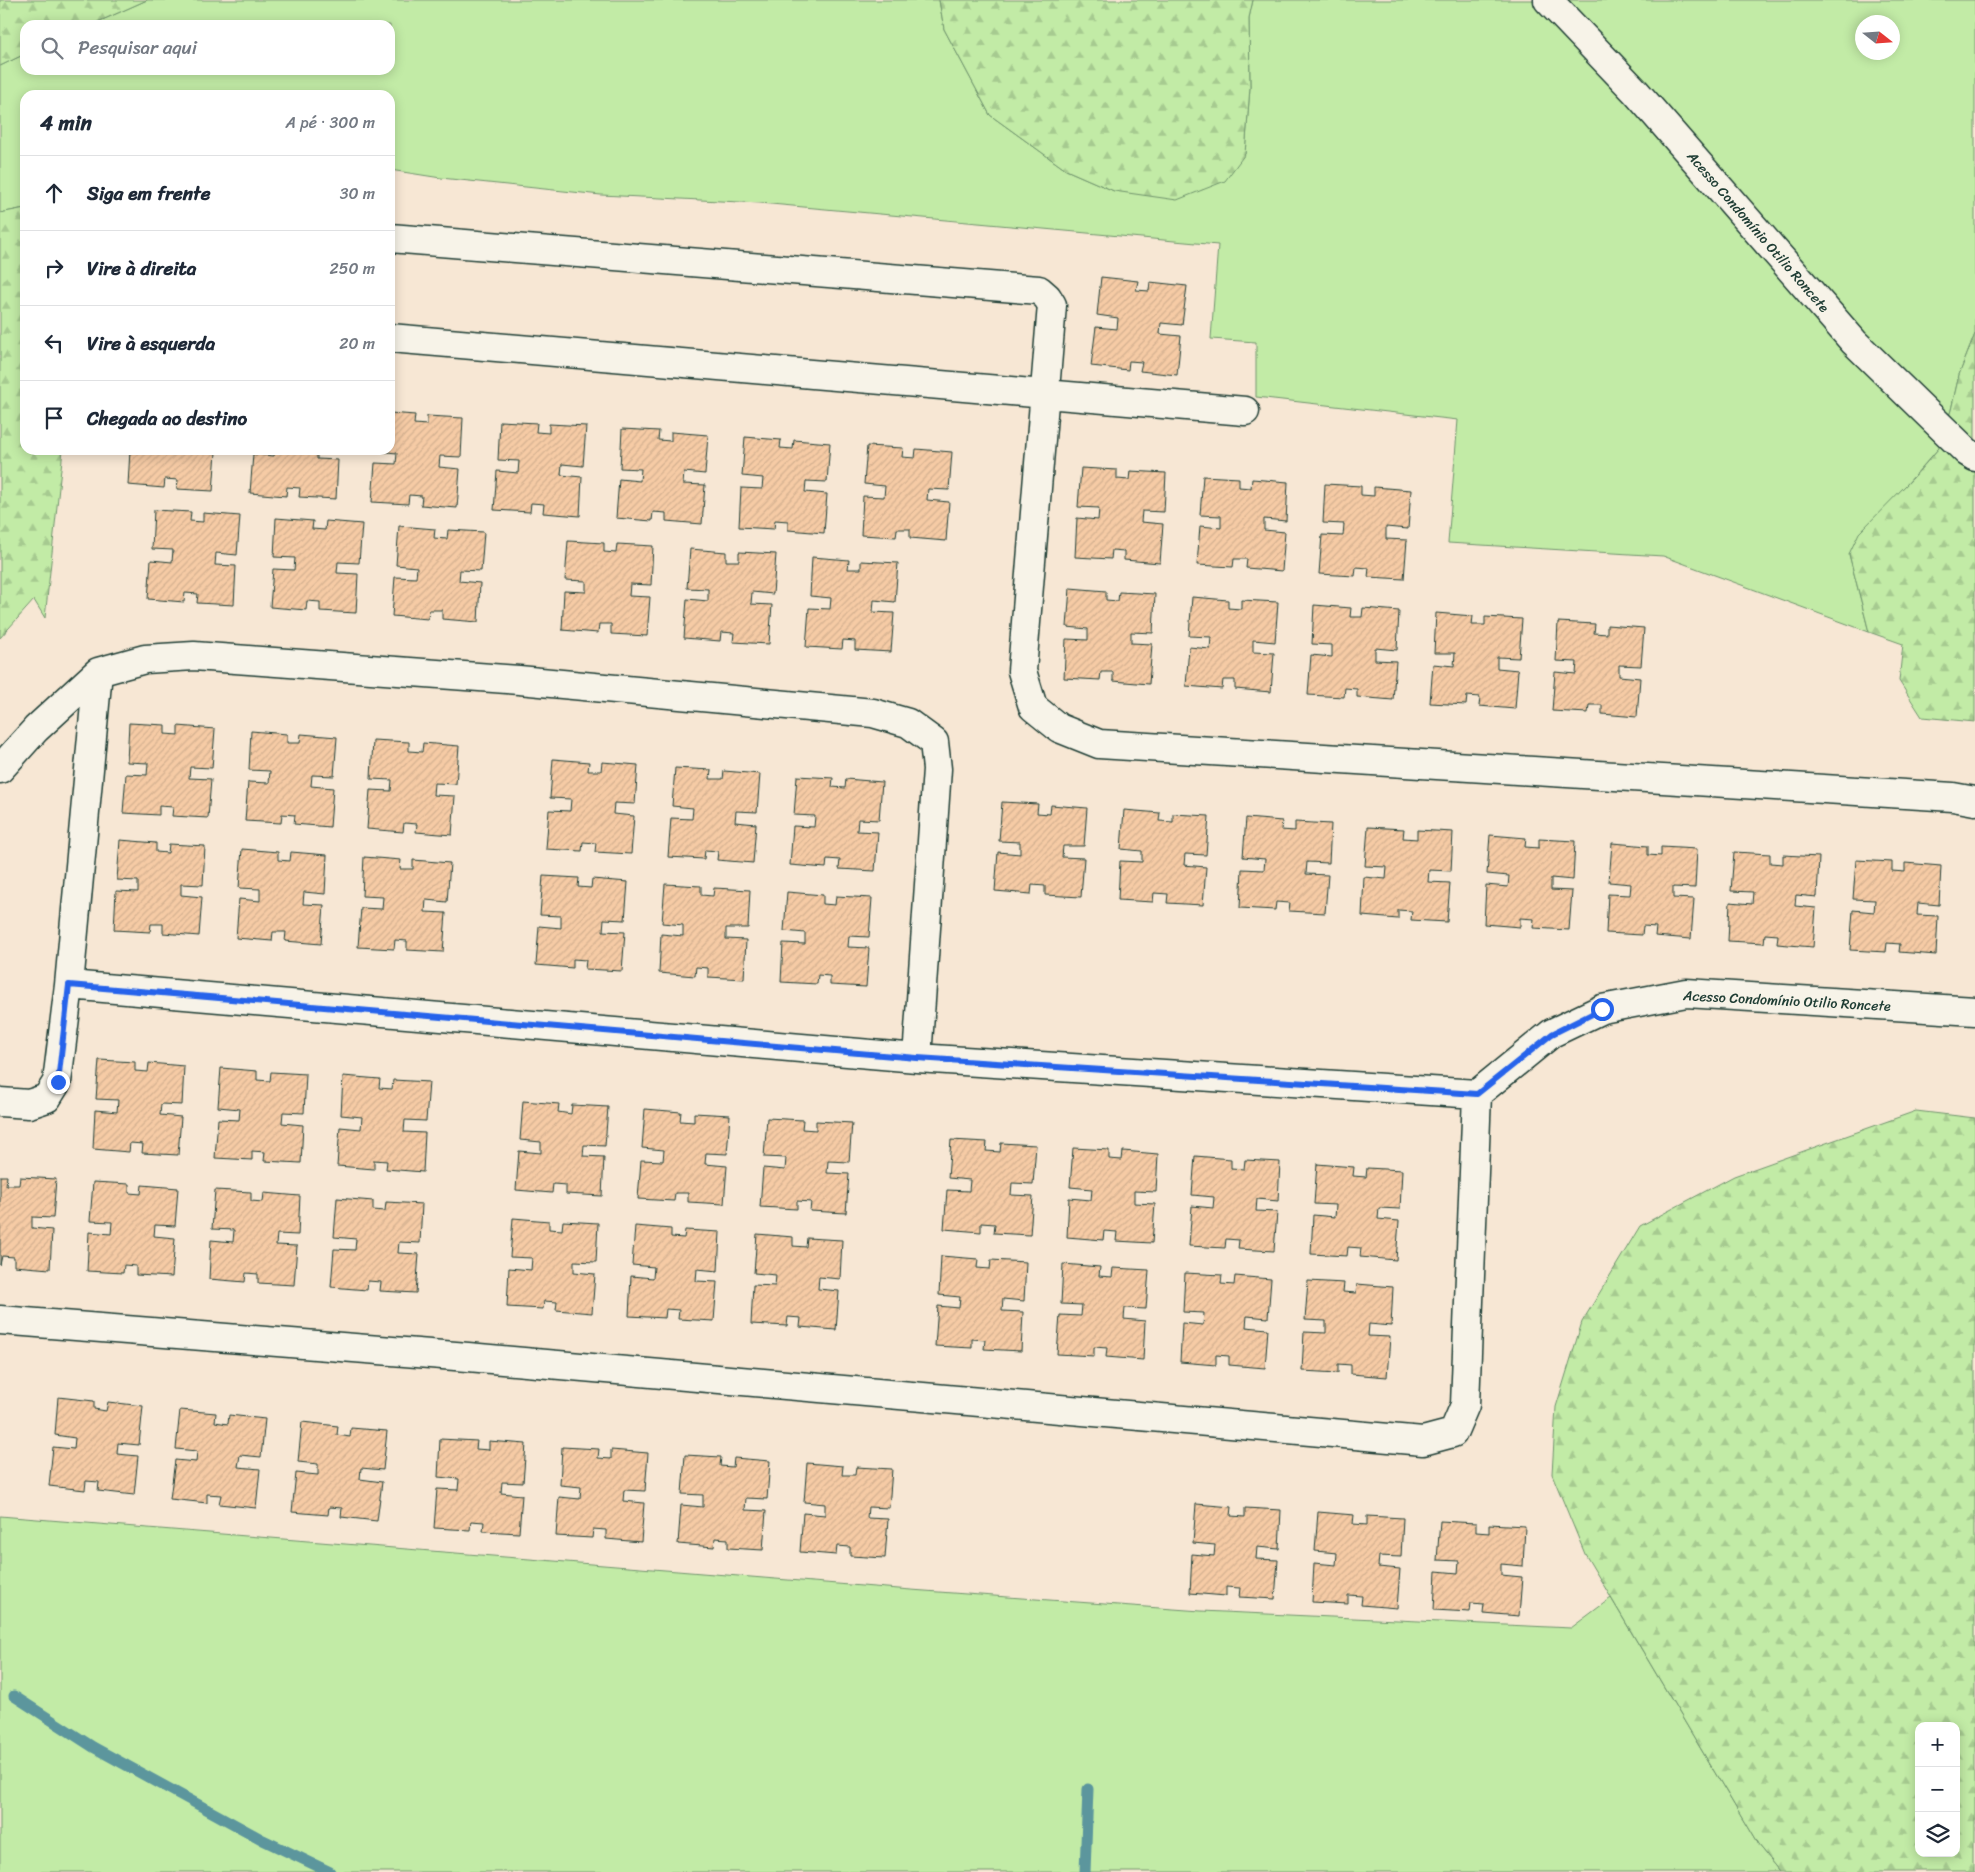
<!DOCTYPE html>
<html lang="pt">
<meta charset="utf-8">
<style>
:root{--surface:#fff;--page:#f2f2f3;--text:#1f2937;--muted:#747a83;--line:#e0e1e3}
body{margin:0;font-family:Sriracha,sans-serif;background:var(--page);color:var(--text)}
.controls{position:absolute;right:15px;bottom:15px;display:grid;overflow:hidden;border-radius:10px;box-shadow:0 2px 12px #0003}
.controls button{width:45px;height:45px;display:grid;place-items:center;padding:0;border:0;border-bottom:1px solid var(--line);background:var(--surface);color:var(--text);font:25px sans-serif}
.compass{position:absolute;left:1855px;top:15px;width:45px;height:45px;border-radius:50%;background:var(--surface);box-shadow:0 2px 12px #0003;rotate:107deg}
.stop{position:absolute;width:15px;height:15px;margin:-11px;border:4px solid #2563eb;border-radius:50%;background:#fff}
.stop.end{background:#2563eb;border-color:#fff;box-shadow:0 1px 5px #0008}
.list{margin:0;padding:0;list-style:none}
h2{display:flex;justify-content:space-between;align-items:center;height:65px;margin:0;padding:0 20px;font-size:21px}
h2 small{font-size:16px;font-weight:400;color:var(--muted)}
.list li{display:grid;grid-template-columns:32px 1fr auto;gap:15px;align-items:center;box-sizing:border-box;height:75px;padding:0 20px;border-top:1px solid var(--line)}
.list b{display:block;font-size:19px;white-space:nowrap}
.list em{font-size:16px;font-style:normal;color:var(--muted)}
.icon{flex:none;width:28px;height:28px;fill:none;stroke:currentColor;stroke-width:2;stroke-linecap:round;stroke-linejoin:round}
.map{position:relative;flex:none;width:1975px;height:1872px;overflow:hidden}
.search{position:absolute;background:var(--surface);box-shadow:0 2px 12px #0003;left:20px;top:20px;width:375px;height:55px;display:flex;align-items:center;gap:12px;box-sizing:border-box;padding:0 18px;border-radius:15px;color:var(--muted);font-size:19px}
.panel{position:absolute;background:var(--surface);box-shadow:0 2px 12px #0003;left:20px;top:90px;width:375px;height:365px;border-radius:15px}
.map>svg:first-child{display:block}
.grass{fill:#c2eba6;stroke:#70946d;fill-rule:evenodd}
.forest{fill:url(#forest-firs);stroke:#70946d;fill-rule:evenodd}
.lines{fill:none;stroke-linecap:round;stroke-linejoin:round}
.stream{stroke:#5c969d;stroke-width:11}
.building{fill:url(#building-hatch);stroke:#1f3d34}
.minor-casing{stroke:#1f3d34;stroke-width:31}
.minor{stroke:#f7f3e8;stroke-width:28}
.route{stroke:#2563eb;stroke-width:6}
.labels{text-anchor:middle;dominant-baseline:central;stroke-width:4;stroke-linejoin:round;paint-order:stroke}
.street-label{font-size:14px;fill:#1f3d34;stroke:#f7f3e8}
</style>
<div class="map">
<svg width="1975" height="1872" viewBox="0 0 1975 1872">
<defs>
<pattern id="forest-firs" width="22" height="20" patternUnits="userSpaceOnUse" patternTransform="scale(1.25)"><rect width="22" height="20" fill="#c2eba6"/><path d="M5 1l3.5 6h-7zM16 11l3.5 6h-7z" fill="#a6ca90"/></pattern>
<pattern id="building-hatch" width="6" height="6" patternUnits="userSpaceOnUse" patternTransform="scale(1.25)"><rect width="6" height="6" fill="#f6cba5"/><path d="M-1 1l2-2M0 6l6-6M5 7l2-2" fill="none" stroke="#d2af8f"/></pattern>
</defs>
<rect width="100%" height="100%" fill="#f7e7d4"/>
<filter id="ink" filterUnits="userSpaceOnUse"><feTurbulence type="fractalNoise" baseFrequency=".02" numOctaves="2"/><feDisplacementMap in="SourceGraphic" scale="10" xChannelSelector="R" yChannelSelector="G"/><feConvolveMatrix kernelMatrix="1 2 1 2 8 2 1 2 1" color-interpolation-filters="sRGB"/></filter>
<g filter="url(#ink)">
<path class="grass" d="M147,0H939L944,29L990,115L1066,170L1114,191L1245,154L1250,87L1249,18L1253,0H1975V334L1959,375L1951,410L1939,448L1890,503L1849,554L1869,632L1663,556L1448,543L1458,420L1256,397V342L1211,339L1218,245L760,203L601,195L441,178L390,170V95H25V208L0,213V66L25,54V70H390V25H91ZM1862,22H1892V52H1862Z
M0,1516L911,1590L1201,1611L1571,1628L1611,1598L1758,1845L1780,1872H0Z"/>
<path class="forest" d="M0,0H147L91,25H25V54L0,66Z
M939,0H1253L1249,18L1250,87L1245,154L1225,181L1177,200L1114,191L1066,170L990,115L944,29Z
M25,208V450H63L45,618L34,600L0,638V213Z
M1975,334V722L1922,717L1899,681L1903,644L1869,632L1849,554L1859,533L1913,478L1939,448L1951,410L1959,375Z
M1916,1111L1975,1118V1872H1780L1758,1845L1585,1554L1552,1474L1556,1407L1582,1322L1640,1226L1734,1176ZM1919,1726H1956V1853H1919Z"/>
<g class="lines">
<path class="stream" d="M14,1696L93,1747L263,1840L330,1872
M1085,1872L1088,1789"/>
</g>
<path class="building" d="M1101,277L1138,281L1136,290L1149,291L1150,282L1187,286L1182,325L1161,323L1160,334L1181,336L1177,375L1140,371L1142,362L1129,361L1128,370L1091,366L1096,327L1117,329L1118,318L1097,315Z
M390,413L415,415L414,424L427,425V416L463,418L461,457L440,456L439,467L460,469L457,508L421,505L422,496L409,495L408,504L372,502L375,463L396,464L397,453L376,451L390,450Z
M500,421L537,423L536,432L549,433V424L586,426L583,466L562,464L561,475L582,477L580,516L543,513L544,504L531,503L530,512L494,510L497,471L518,473L519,461L498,460Z
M622,429L659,431L658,440L671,441V432L708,435L705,474L684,472L683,484L705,485L702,524L666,521V513L653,512L652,521L616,518L619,479L640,481L641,469L620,468Z
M745,437L781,440L780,448L793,449L794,440L830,443L827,482L806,481L805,492L827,494L824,533L788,530V521L775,520L774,529L739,527L741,488L762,489L763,478L742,476Z
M867,446L903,448L902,457L915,458L916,449L952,452L949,490L928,489L927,500L949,502L946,541L910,538V529H897L896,537L861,535L863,496L884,497L885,486L864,484Z
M130,450H195L216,452L213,491L177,489L178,480L165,479L164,488L128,485Z
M275,450H317V459L338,460L336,499L299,497L300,488L287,487L286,496L250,493L253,454L274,456Z
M1081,468L1117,470V479L1129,480L1130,471L1166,473L1164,512L1142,511L1141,522L1163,524L1160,563L1124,560V551L1112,550L1111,559L1075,557L1077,518L1098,520L1099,508L1078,507Z
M1203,476L1239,478V487L1251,488L1252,479L1288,482L1286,521L1264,519V530L1285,532L1282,571L1246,568L1247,559H1234L1233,567L1197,565L1200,526L1221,528V516L1200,515Z
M1325,484L1361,486V495L1374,496V487L1411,490L1408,529L1386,527V539L1407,540L1404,579L1368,577L1369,568L1356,567L1355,576L1319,574L1322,535L1343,536L1344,524L1323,523Z
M154,510L191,512L190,521L203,522V513L240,516L237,555L216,553L215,565L236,566L234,605L197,603L198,594L185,593L184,602L148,599L151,560L172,562L173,550L152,549Z
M276,518L313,521L312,529L325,530L326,521L362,524L359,563L338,562L337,573L358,574L356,613L320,611V602L307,601L306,610L270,607L273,569L294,570L295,558L274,557Z
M399,526L435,529L434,538L447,539L448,530L484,532L481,571L460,570L459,581L480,583L478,622L442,619V610H429L428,619L392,616L395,577L416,578L417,567L396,565Z
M568,541L604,543V552L616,553L617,544L653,546L651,585L630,584L629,596L650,597L647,636L611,634V624H599L598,633L562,630L564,591L586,592V581L565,580Z
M690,549L726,552V561H739V552L776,554L773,594L752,592L751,604L772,605L769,644L733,642L734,633L721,632L720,641L684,638L687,599L708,601V589L687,588Z
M812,557L849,560L848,569H861V561L898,563L895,602L874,600L873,612L894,613L891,652L855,650V641L843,640L842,649L806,647L809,608L830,609L831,598L810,596Z
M1070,588L1106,591V600L1118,601L1119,592L1155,594L1153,633L1131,632V643L1152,644L1149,684L1113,681V672H1101L1100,680L1064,678L1066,639L1088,640V629L1067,627Z
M1192,597L1228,600V608L1241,609V600L1278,602L1275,642L1253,640V652L1274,653L1271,692L1235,689V680H1223L1222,689L1186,686L1189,647L1210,649L1211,637L1189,636Z
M1314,605L1351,608L1350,617H1362L1363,608L1399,611L1397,650L1375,648V660L1396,661L1393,700L1357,697V689L1345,688L1344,697L1308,695L1311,655L1332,657V645L1312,644Z
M1436,613L1473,616L1472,625H1485V617L1522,619L1519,658L1497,657V668L1518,670L1515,709L1479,706L1480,697L1467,696L1466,705L1430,703L1433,664L1454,666L1455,653H1434Z
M1558,622L1595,624L1594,633L1607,634V625L1644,628L1641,666L1619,665V676L1640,678L1637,717L1602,714V705H1589L1588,713L1552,711L1555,672L1576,674L1577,662L1556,661Z
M129,723L165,725V734L178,735V726L215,729L212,768L190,767L189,778L211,779L208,818L172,816L173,807L159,806V815L123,813L126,774L147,775L148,763L127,762Z
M251,731L287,734V743H300L301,734L337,737L334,776L312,775L311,786L333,788L330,827L294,824L295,815L282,814L281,823L245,821L248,782L269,783L270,771L249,770Z
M373,740L409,742V751L422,752L423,743L459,746L456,784L434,783L433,795L455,796L452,835L416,832L417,824L404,823L403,832L367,829L370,790L391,791L392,780L371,779Z
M553,759L589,762L588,771H601L602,762L638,765L635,804L614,803L613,814L634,816L631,854L595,852L596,843L583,842L582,851L546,849L549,810L570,811L571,799L550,798Z
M675,768L711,770L710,779H723L724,771L760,774L757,812L736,811L735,822L756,824L753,863L717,860L718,851L705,850L704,859L668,857L671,818L692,819L693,808L672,806Z
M797,776L833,778L832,787L845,788L846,779L882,782L879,820L858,819L857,831L878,832L875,871L839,869L840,860L827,859L826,868L790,865L793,826L814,827L815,816L794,815Z
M1002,802L1038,804L1037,813L1050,814L1051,805L1087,808L1084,846H1063L1062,857L1084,858L1081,897L1045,895V886L1032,885L1031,894L995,891L998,852L1020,854V842L999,841Z
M1124,810L1160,813L1159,821L1173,822V814L1209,816L1206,855L1185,854L1184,865L1206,867L1203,905L1167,903L1168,894L1154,893L1153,902L1118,900L1120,861L1142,862V851L1121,849Z
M1246,818L1282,821L1281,830L1295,831V822L1331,824L1329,863L1307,862L1306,874L1328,875L1325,913L1289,911L1290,903L1276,902L1275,910L1240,908L1242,869L1264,870L1265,859L1243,857Z
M1368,827L1404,829L1403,838L1417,839V830L1453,832L1451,871L1429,870L1428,882L1450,883L1447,922L1411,920L1412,911L1398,910V919L1362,916L1364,877L1386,879L1387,867L1365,866Z
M1490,835L1526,838L1525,847L1539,848V839L1575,841L1573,880L1551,878V890L1572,891L1569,930L1533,928L1534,919L1520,918V927L1484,924L1486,885L1508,887L1509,876L1487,874Z
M120,840L156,843V852L168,853L169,844L205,846L203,885L181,884V895L202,897L199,936L163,933V924H151L150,932L114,930L116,891L138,892V881L117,880Z
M1612,843L1648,846V855L1661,856V847L1697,849L1695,888L1673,887V898L1694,899L1691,939L1655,936L1656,927L1643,926L1642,935L1606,933L1608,894L1630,895L1631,884L1609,882Z
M242,849L278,852V860L290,861L291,852L327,855L325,894L304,892L303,904L324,905L321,944L285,941L286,932H273L272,941L236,938L239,899L260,901V889L239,888Z
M1734,852L1770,854V863L1783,864V855L1819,857L1817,897L1796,895L1795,906L1816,908L1813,947L1777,944L1778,935L1765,934L1764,943L1728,941L1730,902L1752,904L1753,892L1731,891Z
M364,857L401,860L400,869H413V860L450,863L447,902L426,900L425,912L446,913L443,952L407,950V941L395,940L394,949L358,947L361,908L382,909L383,897L362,896Z
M1856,860L1892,862V871L1905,872V863L1941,866L1939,905L1918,903L1917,915L1938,916L1936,955L1899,952L1900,944L1887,943L1886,952L1850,950L1853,910L1874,912L1875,900L1853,899Z
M543,876L579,878L578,887L591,888L592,879L628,882L625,920L604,919L603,931L625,932L622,971L585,969L586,960L573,959V968L536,965L539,926L561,928V916L540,915Z
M665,884L701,886V895L713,896L714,888L750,890L748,928H726V939L746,940L744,979L708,977V968L696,967L695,976L659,973L661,934L683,936V925L662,923Z
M787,892L823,895V904L835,905L836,896L872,898L869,937L849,936L848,947L869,948L866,987L830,985V976L818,975L817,984L781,982L783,943L805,944V933L784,931Z
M99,1060L135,1062V1071L148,1072L149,1063L184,1066L182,1105L161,1104L160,1115L181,1117L178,1155L142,1153L143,1144L130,1143L129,1152L93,1149L95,1110L117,1112L118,1100L96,1099Z
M221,1068L257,1071V1080L270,1081L271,1072L306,1074L304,1113L283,1112L282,1123L303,1125L301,1163L264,1161L265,1152L252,1151V1160L215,1158L218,1119L239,1120L240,1109L218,1107Z
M343,1076L380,1079L379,1088L392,1089L393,1080L429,1082L426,1121L405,1120L404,1132L425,1133L423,1172L386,1169L387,1161L374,1160V1169L337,1166L340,1127L361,1129L362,1117L341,1115Z
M523,1101L559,1104L558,1112L571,1114L572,1105L608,1107L605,1146L584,1145L583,1156L604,1157L602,1196L566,1194V1185L553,1184L552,1193L516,1190L519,1151L541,1153V1142L520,1140Z
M645,1109L681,1112L680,1121L694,1122V1113L730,1115L727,1154L706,1153L705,1164L727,1166L724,1204L688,1202V1193H675L674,1201L638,1199L641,1160L663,1161L664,1150L642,1148Z
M767,1118L803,1120L802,1129L816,1130V1121L852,1123L849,1162L828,1161L827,1173L849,1174L846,1213L810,1211L811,1202L797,1201V1209L760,1207L763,1168L785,1170L786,1158L764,1157Z
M951,1140L987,1142L986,1151L1000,1152L1001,1143L1036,1145L1033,1184L1012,1183L1011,1195L1033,1196L1030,1235L994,1233L995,1224L981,1223V1232L944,1229L947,1190L969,1191L970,1180L948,1178Z
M1073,1148L1109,1150V1159L1122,1160L1123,1151L1158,1154L1156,1192L1134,1191V1203L1155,1204L1152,1243L1116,1241L1117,1232L1104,1231L1103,1240L1067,1237L1069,1198L1091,1200L1092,1189L1070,1187Z
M1195,1156L1231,1159V1168L1244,1169L1245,1160L1280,1162L1278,1201L1257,1199L1256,1211L1277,1212L1274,1251L1238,1249L1239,1240L1226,1239L1225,1248L1189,1246L1192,1206L1213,1208L1214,1197L1192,1195Z
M1317,1164L1354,1167L1353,1176L1366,1177L1367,1168L1402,1170L1400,1209L1379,1208L1378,1219L1399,1221L1396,1260L1360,1257L1361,1248L1348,1247L1347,1256L1311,1254L1313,1215L1335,1217L1336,1205L1314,1204Z
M0,1176H7L6,1185H19L20,1177L56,1179L53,1218L32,1217V1228L52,1230L50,1269L14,1266V1257L2,1256L0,1265Z
M93,1182L129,1184V1193L141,1194L142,1185L178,1188L175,1226L155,1225L154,1236L175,1238L172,1277L136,1275V1266L124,1265L123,1273L87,1271L89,1232L111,1234L112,1222L90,1221Z
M215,1190L251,1192V1201L263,1202L264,1193L300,1196L298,1235L277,1234L276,1245L297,1246L294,1285L258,1283V1274L246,1273L245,1282L209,1279L211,1240L233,1242L234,1230L212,1229Z
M337,1198L373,1201V1210L385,1211L386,1202L422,1204L420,1243L399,1242L398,1253L419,1254L416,1293L380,1291L381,1282L368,1281L367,1290L331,1287L334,1249L355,1250L356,1239L334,1237Z
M513,1218L549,1221V1229L562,1230L563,1221L598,1223L596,1262L574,1261V1272L595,1274L592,1313L556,1310L557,1302L544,1301L543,1309L507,1307L509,1268L531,1270L532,1258L510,1257Z
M635,1226L671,1229V1237L684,1238L685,1230L720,1232L718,1271L697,1269L696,1281L717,1282L714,1321L678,1319L679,1310L666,1309L665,1318L629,1316L631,1276L653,1278L654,1267L632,1265Z
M757,1234L793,1237V1246L806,1247L807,1238L842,1240L840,1279L819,1277L818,1289L839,1291L836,1330L800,1327L801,1318L788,1317L787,1326L751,1324L753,1285L775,1286L776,1275L754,1273Z
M941,1256L978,1259L977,1268L990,1269L991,1260L1026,1262L1024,1301L1003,1299L1002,1311L1023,1312L1021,1351L984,1349L985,1340L972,1339V1348L935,1346L938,1306L959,1308L960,1297L939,1295Z
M1063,1264L1100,1267L1099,1276L1112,1277L1113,1268L1149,1270L1146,1309L1125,1308L1124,1319L1145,1321L1143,1360L1106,1357L1107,1348L1094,1347V1356L1057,1354L1060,1315L1081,1316L1082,1305L1061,1304Z
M1185,1273L1222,1275L1221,1284L1234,1285L1235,1276L1271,1279L1268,1318L1247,1316L1246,1327L1268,1329L1265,1368L1229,1365V1356L1216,1355V1365L1180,1362L1182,1323L1203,1325L1204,1313L1183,1312Z
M1308,1281L1344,1283L1343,1292L1356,1293L1357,1284L1393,1287L1391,1326L1369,1324L1368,1336L1390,1337L1387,1377L1351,1374V1365L1338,1364V1373L1302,1371L1304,1332L1326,1333V1321L1305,1320Z
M58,1397L94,1401V1409L106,1411L108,1402L143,1406L139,1445L118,1443L117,1454L138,1456L134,1495L98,1491L99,1482L86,1481L85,1490L49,1486L53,1447L74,1449L75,1438L55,1435Z
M180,1410L216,1413L215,1422L228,1424L229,1415L265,1419L261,1457L240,1455L238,1467L260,1469L256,1508L219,1504L221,1495L207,1494V1503L170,1499L175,1460L196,1462L197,1451L176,1449Z
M302,1422L338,1426L337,1435L350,1437L351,1428L387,1431L383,1470L361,1468L360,1479L382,1482L377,1521L341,1517L342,1508L329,1507L328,1515L292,1512L296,1473L318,1475V1464L298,1462Z
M440,1439L477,1441L476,1449L489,1450V1441L526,1444L523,1483L502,1482L501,1493L522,1495L519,1533L483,1531L484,1522L471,1521L470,1530L434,1528L437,1489L458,1490L459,1479L438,1477Z
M562,1447L599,1449L598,1458L611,1459V1450L648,1453L645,1491L624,1490L623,1501L644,1503L641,1542L606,1539V1530L593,1529L592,1538L556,1536L559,1497L580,1499L581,1487L560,1485Z
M685,1455L721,1457L720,1466L733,1467L734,1458L770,1461L767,1499L746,1498L745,1510L766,1511L763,1550L728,1548V1539L715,1538L714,1547L678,1544L681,1505L703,1507V1495L682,1494Z
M807,1463L843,1466L842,1475H855L856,1467L892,1469L889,1508L868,1507L867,1518L888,1519L885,1558L850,1556V1547L837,1546L836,1555L800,1552L803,1513L825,1515V1504L804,1502Z
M1196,1504L1232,1507L1231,1516L1245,1517V1508L1281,1510L1279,1549L1257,1547L1256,1559L1278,1560L1275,1599L1239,1597L1240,1588L1226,1587V1596L1190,1593L1192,1554L1214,1556L1215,1545L1193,1543Z
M1318,1512L1354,1515L1353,1524L1367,1525V1516L1403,1518L1401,1557L1379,1556L1378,1567L1400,1569L1397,1608L1361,1605L1362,1596L1348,1595V1604L1312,1602L1314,1563L1336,1565L1337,1553L1315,1551Z
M1440,1521L1476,1523V1532L1489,1533V1524L1525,1526L1523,1566L1501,1564V1575L1522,1577L1519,1616L1483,1613L1484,1604L1471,1603L1470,1612L1434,1610L1436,1571L1458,1573L1459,1561L1437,1560Z"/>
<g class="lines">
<g class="minor-casing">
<path id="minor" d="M1548,0L1636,92L1854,342L1967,452L1975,457
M390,238L1039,290L1047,297L1052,305L1022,671L1033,707L1059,728L1099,744L1953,797L1975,801
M390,338L1245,411
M0,769L36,729L98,672L145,659L194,656L519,680L873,713L908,723L934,742L937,769L917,1058
M69,985L917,1058L1477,1094
M1477,1094L1552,1033L1602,1009L1686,993L1975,1011
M0,1102L29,1104L47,1098L57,1082L69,985L98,672
M0,1320L468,1357L1423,1441L1453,1433L1465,1405L1477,1094"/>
</g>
<use href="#minor" class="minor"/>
</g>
</g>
<g class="lines" filter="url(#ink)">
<path class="route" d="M58,1082L69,985L917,1058L1477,1094L1552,1034L1602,1009"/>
</g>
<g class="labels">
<g class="street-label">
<text transform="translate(1758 232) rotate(49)">Acesso Condomínio Otilio Roncete</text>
<text transform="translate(1787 1001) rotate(3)">Acesso Condomínio Otilio Roncete</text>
</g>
</g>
</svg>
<div class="controls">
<button>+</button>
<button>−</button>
<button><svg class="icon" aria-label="layers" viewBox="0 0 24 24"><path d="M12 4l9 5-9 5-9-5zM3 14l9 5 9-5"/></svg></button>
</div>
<svg class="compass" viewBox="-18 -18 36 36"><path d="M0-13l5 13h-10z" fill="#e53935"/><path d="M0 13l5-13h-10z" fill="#747a83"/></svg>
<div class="stop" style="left:1602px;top:1009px"></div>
<div class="stop end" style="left:58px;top:1082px"></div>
<div class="search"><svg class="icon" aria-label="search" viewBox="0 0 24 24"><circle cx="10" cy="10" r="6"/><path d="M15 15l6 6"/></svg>Pesquisar aqui</div>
<section class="panel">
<h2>4 min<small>A pé · 300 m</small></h2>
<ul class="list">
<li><svg class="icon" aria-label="ahead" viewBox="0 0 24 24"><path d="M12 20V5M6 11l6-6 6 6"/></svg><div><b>Siga em frente</b></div><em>30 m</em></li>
<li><svg class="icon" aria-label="right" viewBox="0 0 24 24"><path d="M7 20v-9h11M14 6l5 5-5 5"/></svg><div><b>Vire à direita</b></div><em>250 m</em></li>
<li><svg class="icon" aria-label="left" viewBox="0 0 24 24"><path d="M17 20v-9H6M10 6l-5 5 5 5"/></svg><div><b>Vire à esquerda</b></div><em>20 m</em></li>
<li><svg class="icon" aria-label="arrive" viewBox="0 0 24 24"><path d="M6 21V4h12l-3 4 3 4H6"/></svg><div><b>Chegada ao destino</b></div></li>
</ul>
</section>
</div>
